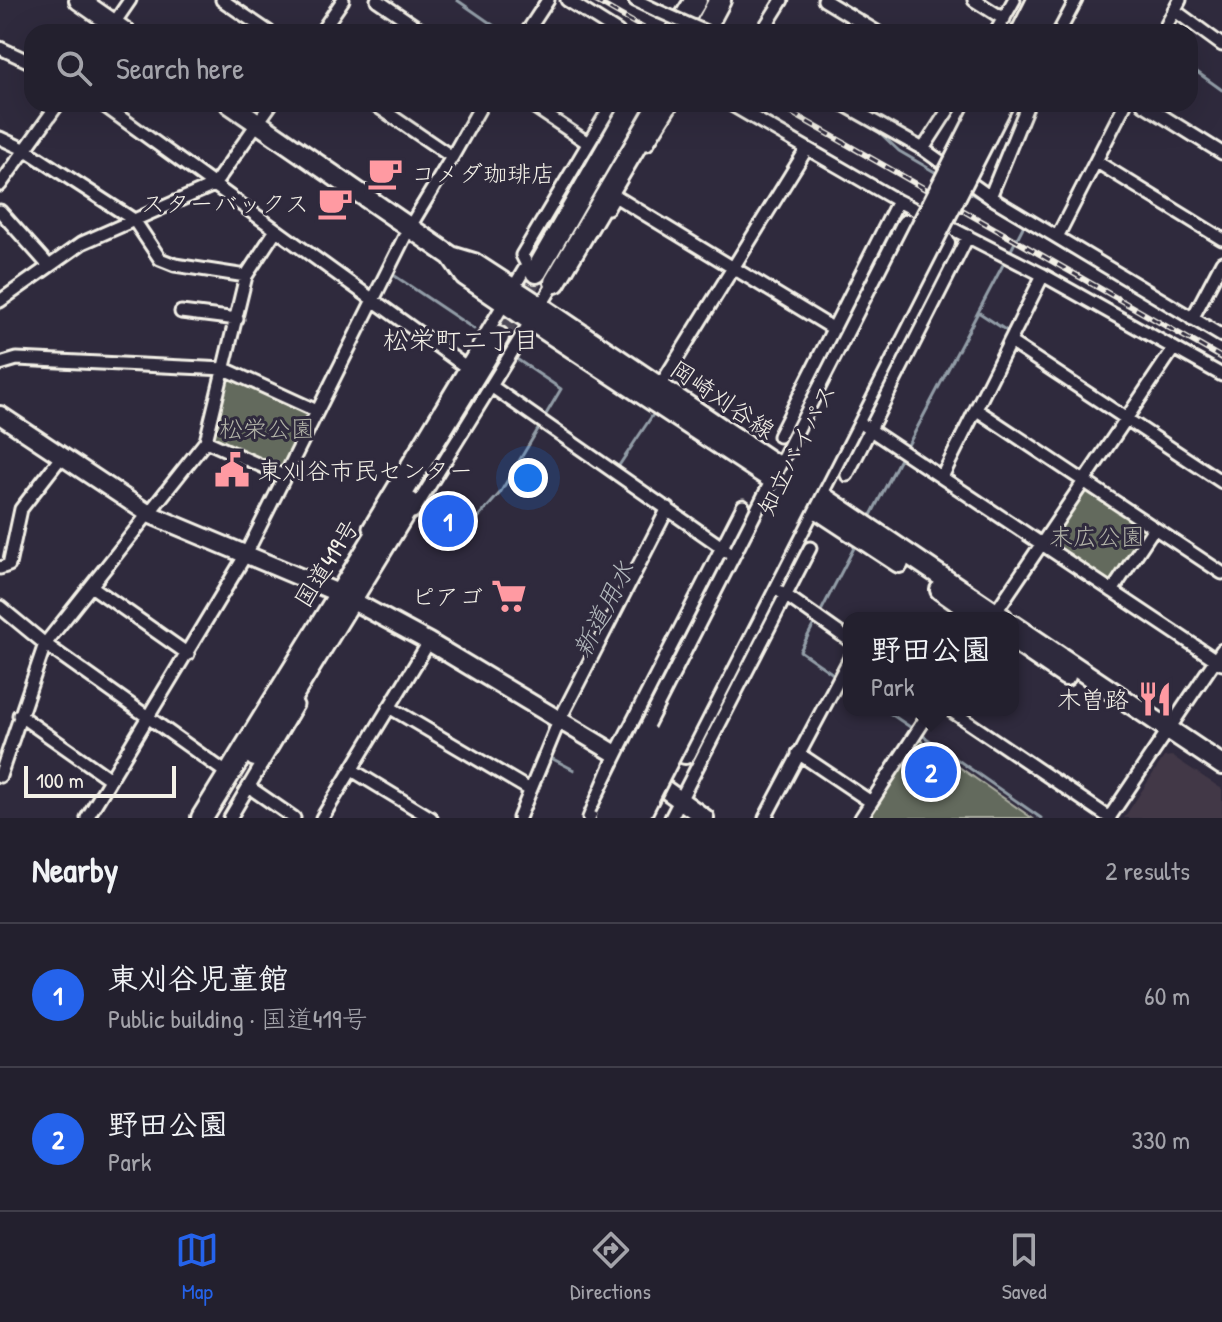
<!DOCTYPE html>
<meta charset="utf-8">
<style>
:root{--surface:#23202e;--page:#2b2836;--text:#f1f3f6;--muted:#a3a3aa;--line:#403e4a;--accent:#2563eb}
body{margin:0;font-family:"Patrick Hand","Klee One",sans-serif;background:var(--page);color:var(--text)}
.scale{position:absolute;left:24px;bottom:20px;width:152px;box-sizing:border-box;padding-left:8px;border:4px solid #f4f1e8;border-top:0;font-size:22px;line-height:28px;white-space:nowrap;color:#f4f1e8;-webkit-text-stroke:6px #2f2a3d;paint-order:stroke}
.you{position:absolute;left:528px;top:478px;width:28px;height:28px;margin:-20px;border:6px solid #fff;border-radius:50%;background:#1a73e8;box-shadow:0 0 0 12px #1a73e833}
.badge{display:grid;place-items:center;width:52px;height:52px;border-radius:50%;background:var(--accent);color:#fff;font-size:26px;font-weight:700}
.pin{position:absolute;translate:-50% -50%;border:4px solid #fff;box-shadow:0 2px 8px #0006}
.popup{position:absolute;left:843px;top:612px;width:176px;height:104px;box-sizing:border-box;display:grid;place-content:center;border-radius:16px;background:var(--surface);filter:drop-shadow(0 2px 6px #0005);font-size:26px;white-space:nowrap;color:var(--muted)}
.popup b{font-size:30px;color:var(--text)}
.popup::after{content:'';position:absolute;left:50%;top:100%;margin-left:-16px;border:16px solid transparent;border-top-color:var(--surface)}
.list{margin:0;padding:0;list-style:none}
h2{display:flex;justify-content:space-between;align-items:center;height:104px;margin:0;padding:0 32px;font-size:34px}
h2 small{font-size:26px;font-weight:400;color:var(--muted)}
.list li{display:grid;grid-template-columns:52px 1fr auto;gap:24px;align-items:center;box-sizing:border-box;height:144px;padding:0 32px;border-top:2px solid var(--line)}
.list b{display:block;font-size:30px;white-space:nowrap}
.list p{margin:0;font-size:26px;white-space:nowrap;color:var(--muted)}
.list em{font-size:26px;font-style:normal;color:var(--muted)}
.icon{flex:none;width:44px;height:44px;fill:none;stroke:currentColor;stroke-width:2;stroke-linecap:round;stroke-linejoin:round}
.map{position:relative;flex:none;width:1222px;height:818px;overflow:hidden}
.search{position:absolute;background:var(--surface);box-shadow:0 8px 32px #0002;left:24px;right:24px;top:24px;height:88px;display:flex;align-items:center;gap:20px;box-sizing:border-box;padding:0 28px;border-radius:24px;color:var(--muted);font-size:30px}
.sheet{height:392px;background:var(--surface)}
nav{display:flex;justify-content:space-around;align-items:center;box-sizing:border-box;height:112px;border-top:2px solid var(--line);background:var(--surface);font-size:22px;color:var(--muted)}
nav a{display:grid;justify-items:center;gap:4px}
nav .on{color:var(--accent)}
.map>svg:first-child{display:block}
.built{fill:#423846}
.park{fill:#636a5d;stroke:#acaea2;stroke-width:2}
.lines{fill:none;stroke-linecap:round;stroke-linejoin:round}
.stream{stroke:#929da7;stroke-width:3}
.highway-tunnel{stroke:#4d4857;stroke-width:20;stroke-dasharray:20 10;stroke-linecap:butt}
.street-casing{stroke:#f4f1e8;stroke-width:17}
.secondary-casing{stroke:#f4f1e8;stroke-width:22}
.primary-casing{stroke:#f4f1e8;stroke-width:24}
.highway-casing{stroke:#f4f1e8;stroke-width:26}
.street{stroke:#2f2a3d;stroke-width:11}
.secondary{stroke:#2f2a3d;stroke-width:16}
.primary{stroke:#2f2a3d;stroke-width:18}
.highway{stroke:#2f2a3d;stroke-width:20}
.rail-casing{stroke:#f4f1e8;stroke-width:6}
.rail{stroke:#2f2a3d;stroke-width:3;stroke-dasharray:9;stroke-linecap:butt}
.street-bridge-casing{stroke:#f4f1e8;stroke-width:17;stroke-linecap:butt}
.highway-bridge-casing{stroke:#f4f1e8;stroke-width:26;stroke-linecap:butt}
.street-bridge{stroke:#2f2a3d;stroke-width:11}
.highway-bridge{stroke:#2f2a3d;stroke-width:20}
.labels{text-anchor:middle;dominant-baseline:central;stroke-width:6;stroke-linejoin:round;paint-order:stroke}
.poi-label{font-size:24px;fill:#f4f1e8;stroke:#2f2a3d;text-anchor:end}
.street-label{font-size:24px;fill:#f4f1e8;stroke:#2f2a3d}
.park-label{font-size:24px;fill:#b3b4a9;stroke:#2f2a3d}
.neighbourhood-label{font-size:26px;fill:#f4f1e8;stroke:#2f2a3d}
.water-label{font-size:26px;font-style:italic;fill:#b3b9bd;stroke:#2f2a3d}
</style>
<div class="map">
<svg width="1222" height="818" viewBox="0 0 1222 818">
<rect width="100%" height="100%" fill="#2f2a3d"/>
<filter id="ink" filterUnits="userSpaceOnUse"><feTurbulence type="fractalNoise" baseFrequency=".0125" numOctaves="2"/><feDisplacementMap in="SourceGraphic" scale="16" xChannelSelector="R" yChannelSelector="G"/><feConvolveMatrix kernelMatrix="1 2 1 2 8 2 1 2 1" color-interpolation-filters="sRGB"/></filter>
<g filter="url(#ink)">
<path class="built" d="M1172,756L1222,789V818H1124L1164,757Z"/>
<path class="park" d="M228,375L311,413L282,469L212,437Z
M1086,488L1148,530L1112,586L1049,543Z
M919,739L1032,818H865Z"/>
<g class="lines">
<path class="stream" d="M457,0L503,32
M1190,67L1222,90
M880,133L899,151L940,175
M449,148L470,114
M967,191L1070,253
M413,208L442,161
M754,245L797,176
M1009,254L1024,225
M383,267L396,239
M395,276L474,329
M978,312L1010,333
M1016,338L1123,409
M518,360L561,389L545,416
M672,381L735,276
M652,416L618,467L675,507
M906,449L1005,261
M477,519L500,493L540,426
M869,519L902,455
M819,615L856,544
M815,622L800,651L836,676
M885,710L913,729
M567,717L670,517
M919,733L1041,818
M553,759L574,770
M525,818L561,733"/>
<path class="highway-tunnel" d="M498,337L536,272"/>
<g class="street-casing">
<path id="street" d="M222,0L269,32
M377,0L424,32
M567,0L618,32
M635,0L658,11
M824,0L877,32
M974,0L1004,19
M1174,10L1222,45
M108,32L130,0
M321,32L343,0
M527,32L548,0
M762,32L782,0
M996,32L1014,0
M1059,32L1076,0
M1163,32L1180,0
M0,48L32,63
M102,104L466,367L527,265L522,255L612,104
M530,104L588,143
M730,104L898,201L779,436
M843,104L923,149L990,197L1222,336
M1143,104L1222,153
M0,138L26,150L134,220L160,259L175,265L246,276
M647,144L672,104
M923,149L952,104
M452,157L482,104
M1097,162L1222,239
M0,185L58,104
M990,197L1028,104
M898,201L1043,275
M608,208L615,196L834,329
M0,211L49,266
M1057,237L1125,104
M560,281L555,282L491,386L736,557
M0,301L82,243L214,185L271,104
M181,312L237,319
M1192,319L1222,262
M1010,342L1222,482
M0,364L17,359L225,369L317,411
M660,386L806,150
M977,410L1222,573
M854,419L1222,664
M206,441L284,476
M847,475L968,236
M942,477L1043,275L1222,375
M413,512L491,386
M369,528L466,367
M0,568L9,565L21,509L62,456
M91,586L188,654
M1112,591L1154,528
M781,592L849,640
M0,607L45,644L221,769
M995,613L1174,348
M389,707L530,790
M950,710L1110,818
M19,715L110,779
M798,753L871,802
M352,770L431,818
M0,776L45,644L206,441L246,276L276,230
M249,787L294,818
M87,818L245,556L409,228L452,157L374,104
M230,818L297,705
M322,818L429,642
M519,818L559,721L668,508
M589,818L616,754L743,506
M671,818L810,548
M765,818L849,660
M861,818L931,710
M1109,818L1222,650"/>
</g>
<g class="secondary-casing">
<path id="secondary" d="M0,415L149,514L338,593L429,642L616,754L705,818"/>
</g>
<g class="primary-casing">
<path id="primary" d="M79,0L125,32
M230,104L451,256L474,263L540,306L1003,618
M451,256L465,276L531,321L899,563
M940,590L980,618
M1013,625L1222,765
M1013,640L1066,676"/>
</g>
<g class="highway-casing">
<path id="highway" d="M676,32L696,0
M703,32L720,0
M1022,32L1038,0
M1038,32L1055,0
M536,272L633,104
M555,282L660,104
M647,735L907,225
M685,753L944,243
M255,756L410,503
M202,818L498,337"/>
</g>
<use href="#street" class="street"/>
<use href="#secondary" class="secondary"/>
<use href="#primary" class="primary"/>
<use href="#highway" class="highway"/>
<g class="rail-casing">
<path id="rail" d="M594,0L650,32
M776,104L1222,358"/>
</g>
<use href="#rail" class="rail"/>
<g class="street-bridge-casing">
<path id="street-bridge" d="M658,11L706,32"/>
</g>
<g class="highway-bridge-casing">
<path id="highway-bridge" d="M606,818L647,735
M621,818L984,104
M638,818L1002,104"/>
</g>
<use href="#street-bridge" class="street-bridge"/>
<use href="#highway-bridge" class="highway-bridge"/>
</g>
</g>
<defs>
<g id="cafe-bare" transform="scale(2.76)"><path d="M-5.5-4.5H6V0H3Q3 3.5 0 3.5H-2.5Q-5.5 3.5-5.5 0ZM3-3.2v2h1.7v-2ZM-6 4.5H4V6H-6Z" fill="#ff9aa2" stroke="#2f2a3d" stroke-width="2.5" paint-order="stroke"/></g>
<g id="civic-bare" transform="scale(2.76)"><path d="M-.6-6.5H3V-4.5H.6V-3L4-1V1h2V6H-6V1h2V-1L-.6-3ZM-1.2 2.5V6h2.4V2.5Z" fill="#ff9aa2" stroke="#2f2a3d" stroke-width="2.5" paint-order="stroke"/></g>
<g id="supermarket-bare" transform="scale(2.76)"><path d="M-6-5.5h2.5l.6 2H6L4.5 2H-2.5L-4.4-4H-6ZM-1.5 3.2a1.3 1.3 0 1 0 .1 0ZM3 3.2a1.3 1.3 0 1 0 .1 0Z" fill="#ff9aa2" stroke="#2f2a3d" stroke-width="2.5" paint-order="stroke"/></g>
<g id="restaurant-bare" transform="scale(2.76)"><path d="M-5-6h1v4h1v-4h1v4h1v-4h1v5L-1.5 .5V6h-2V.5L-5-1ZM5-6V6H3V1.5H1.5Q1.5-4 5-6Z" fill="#ff9aa2" stroke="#2f2a3d" stroke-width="2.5" paint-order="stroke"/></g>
</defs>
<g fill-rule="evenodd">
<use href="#cafe-bare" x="385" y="173"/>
<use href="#cafe-bare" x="335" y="203"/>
<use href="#civic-bare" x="232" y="470"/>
<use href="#supermarket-bare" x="509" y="596"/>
<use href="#restaurant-bare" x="1155" y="699"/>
</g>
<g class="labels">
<g class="poi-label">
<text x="411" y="173" text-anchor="start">コメダ珈琲店</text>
<text x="309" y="203">スターバックス</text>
<text x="258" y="470" text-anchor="start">東刈谷市民センター</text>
<text x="483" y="596">ピアゴ</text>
<text x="1129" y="699">木曽路</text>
</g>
<g class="street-label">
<text transform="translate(723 399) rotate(34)">岡崎刈谷線</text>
<text transform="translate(796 449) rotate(-63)">知立バイパス</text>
<text transform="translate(326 563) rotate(-58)">国道419号</text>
</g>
<g class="park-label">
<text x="267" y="428">松栄公園</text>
<text x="1097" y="536">末広公園</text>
</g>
<g class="neighbourhood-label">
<text x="461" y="339">松栄町二丁目</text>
</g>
<g class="water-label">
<text transform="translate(603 609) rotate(-63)">新道用水</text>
</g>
</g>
</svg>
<div class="scale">100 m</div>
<div class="you"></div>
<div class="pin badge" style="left:448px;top:521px">1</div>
<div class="pin badge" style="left:931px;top:772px">2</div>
<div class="popup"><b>野田公園</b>Park</div>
<div class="search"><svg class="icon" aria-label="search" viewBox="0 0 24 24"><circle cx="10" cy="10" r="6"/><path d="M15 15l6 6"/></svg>Search here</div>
</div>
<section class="sheet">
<h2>Nearby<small>2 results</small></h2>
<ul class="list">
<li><span class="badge">1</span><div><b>東刈谷児童館</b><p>Public building · 国道419号</p></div><em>60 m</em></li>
<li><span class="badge">2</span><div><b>野田公園</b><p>Park</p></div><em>330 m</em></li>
</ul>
</section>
<nav>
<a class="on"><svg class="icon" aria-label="map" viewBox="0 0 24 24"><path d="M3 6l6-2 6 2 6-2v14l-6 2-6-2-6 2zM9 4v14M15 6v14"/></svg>Map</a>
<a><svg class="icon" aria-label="directions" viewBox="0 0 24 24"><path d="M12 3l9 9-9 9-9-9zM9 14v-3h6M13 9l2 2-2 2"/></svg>Directions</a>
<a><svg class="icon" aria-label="saved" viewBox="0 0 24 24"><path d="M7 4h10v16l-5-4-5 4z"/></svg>Saved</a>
</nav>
